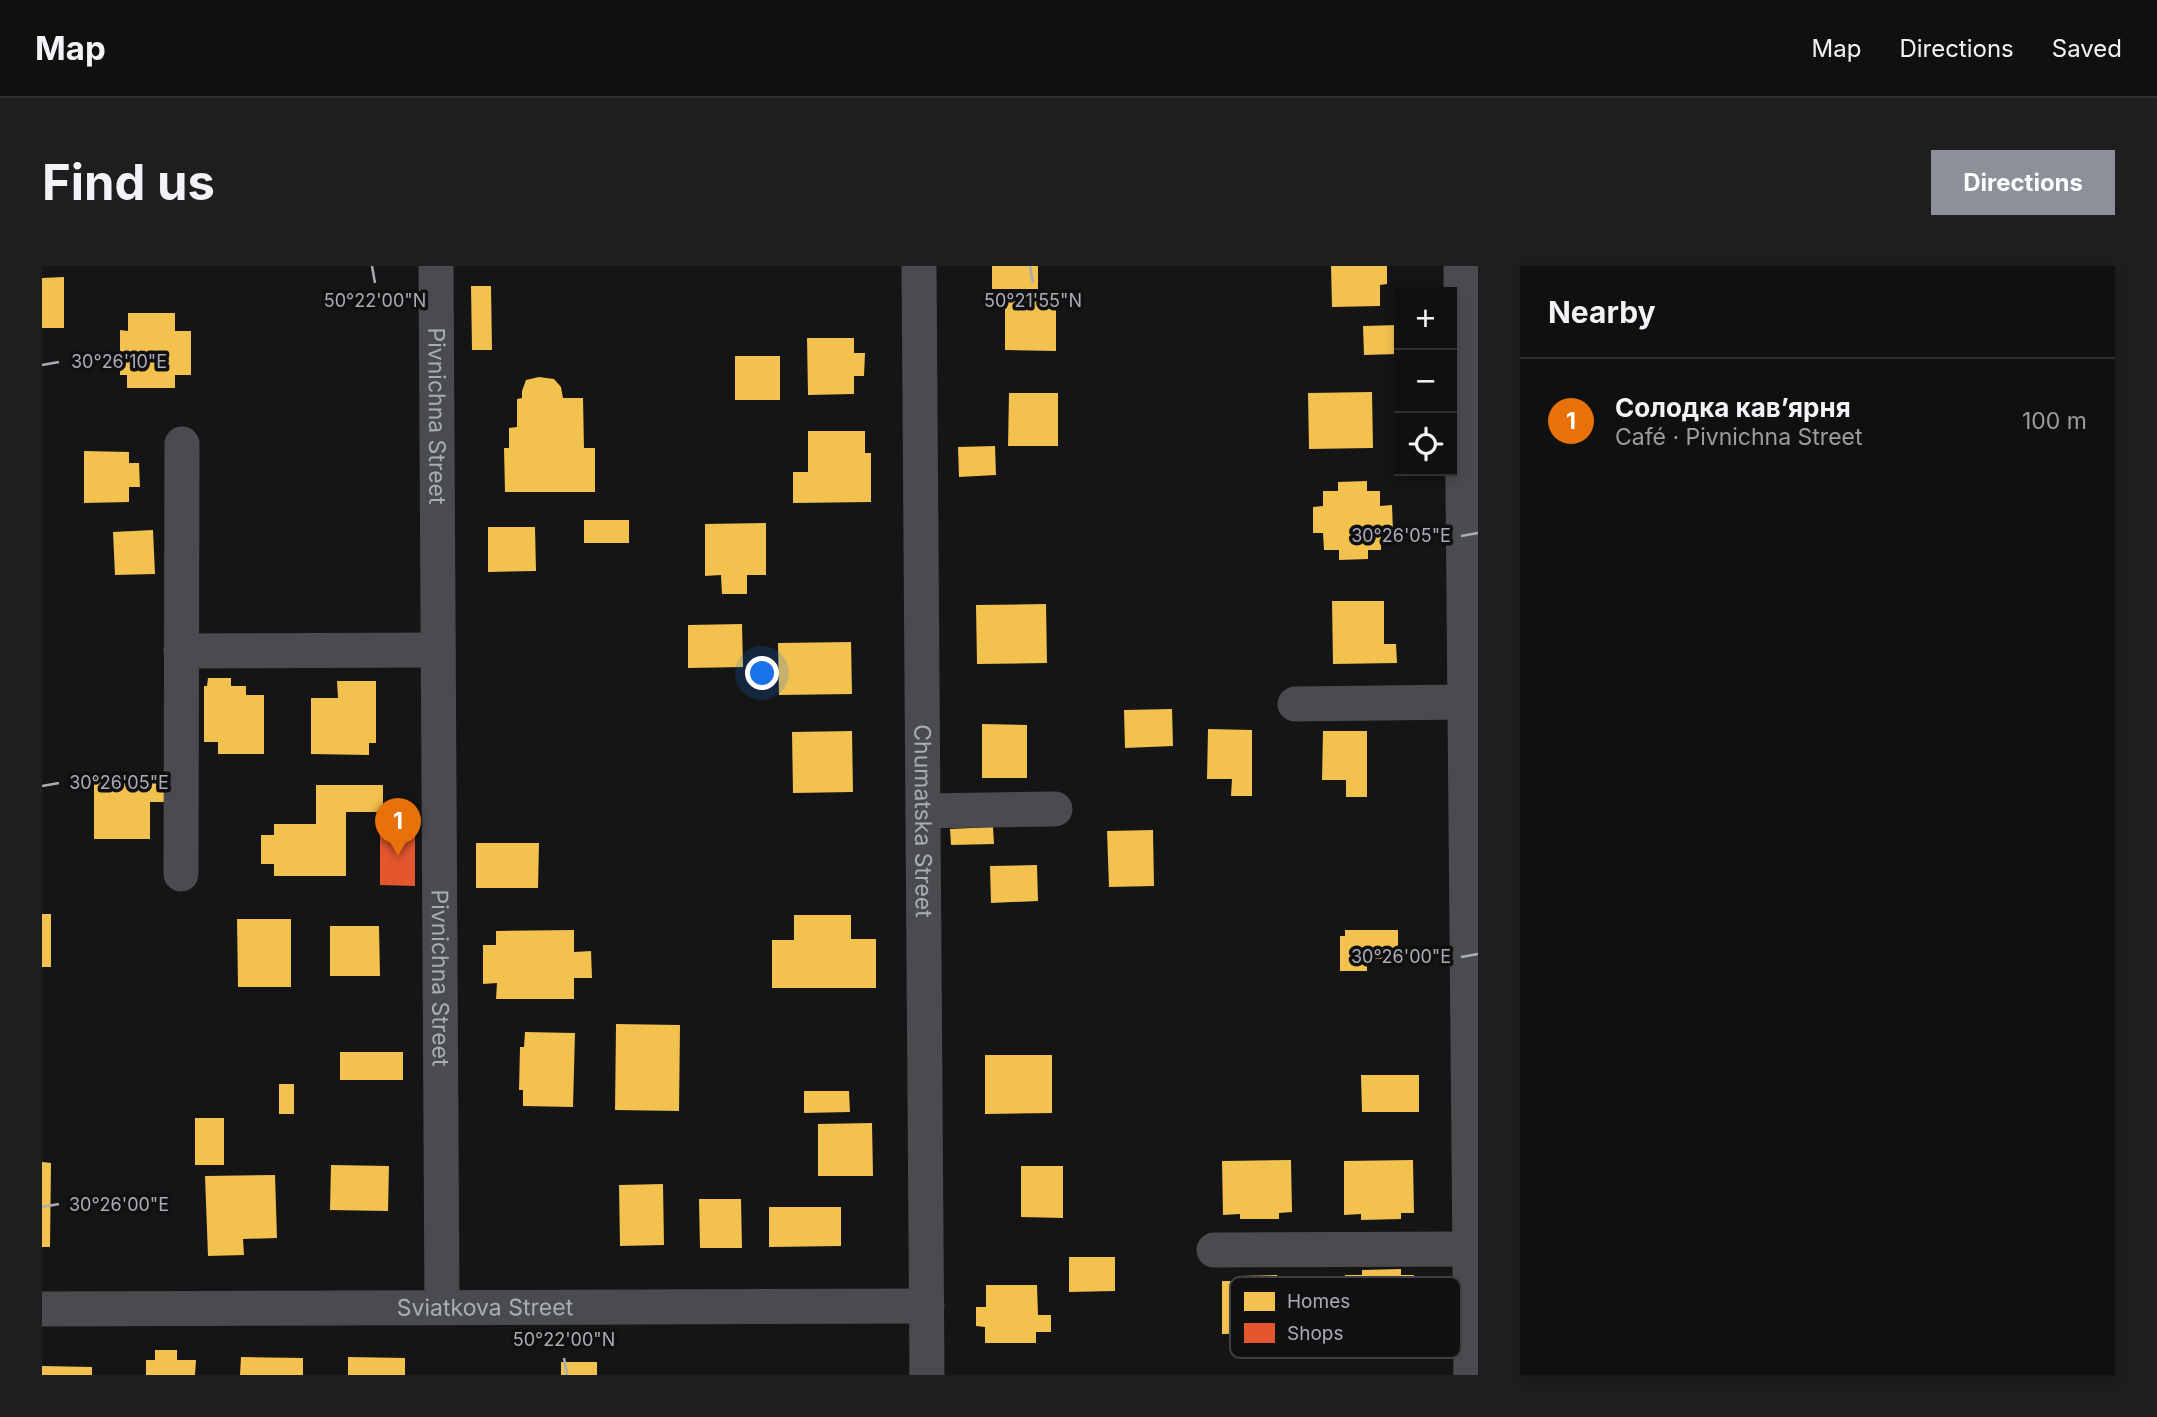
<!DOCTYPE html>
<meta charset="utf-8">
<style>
:root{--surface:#101010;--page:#1e1e1e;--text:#f1f3f6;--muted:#9c9d9f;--line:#303030;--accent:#8c9099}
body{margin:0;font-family:Inter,sans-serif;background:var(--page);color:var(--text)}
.controls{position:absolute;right:21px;top:21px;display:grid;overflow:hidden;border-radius:0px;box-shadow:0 4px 10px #0003}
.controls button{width:63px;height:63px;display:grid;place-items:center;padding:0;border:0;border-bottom:2px solid var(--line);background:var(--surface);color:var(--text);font:35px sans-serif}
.you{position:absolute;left:721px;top:408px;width:24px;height:24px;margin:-18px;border:5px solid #fff;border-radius:50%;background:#1a73e8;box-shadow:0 0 0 10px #1a73e833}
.badge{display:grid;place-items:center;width:46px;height:46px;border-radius:50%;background:var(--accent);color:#fff;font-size:23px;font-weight:700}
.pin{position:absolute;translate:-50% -58px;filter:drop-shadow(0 2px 4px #0008)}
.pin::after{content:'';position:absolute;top:37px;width:24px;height:21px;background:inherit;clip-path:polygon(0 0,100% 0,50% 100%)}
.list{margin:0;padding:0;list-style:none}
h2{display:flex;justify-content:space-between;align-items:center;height:91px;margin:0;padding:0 28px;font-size:30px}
h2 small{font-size:23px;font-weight:400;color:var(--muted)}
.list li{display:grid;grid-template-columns:46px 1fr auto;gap:21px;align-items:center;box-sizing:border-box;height:126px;padding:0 28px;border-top:2px solid var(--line)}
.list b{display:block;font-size:26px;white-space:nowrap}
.list p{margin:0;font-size:23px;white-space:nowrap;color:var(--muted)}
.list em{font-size:23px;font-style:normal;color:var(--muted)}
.icon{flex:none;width:38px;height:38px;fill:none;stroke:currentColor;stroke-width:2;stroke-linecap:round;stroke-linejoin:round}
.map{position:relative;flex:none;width:1436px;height:1109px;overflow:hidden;border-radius:0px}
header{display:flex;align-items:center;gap:42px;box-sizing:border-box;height:98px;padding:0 35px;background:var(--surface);border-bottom:2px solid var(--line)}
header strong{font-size:33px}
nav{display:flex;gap:38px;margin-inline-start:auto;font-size:24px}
.intro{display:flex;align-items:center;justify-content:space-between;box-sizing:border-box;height:168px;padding:0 42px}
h1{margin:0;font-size:49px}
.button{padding:18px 32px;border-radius:0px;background:var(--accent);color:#fff;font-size:24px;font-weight:700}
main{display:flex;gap:42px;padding:0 42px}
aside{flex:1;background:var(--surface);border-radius:0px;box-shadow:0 4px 10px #0003}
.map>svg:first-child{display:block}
.homes{fill:#f2c14e}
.shops{fill:#e4572e}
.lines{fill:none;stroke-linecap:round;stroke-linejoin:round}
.minor{stroke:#4a4b4e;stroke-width:35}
.ticks{fill:none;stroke:#a8adb5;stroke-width:2.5}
.labels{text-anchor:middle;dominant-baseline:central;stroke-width:7;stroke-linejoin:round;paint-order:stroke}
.street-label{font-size:23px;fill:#a8adb5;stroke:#101011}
.key{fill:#101011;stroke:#3e3f42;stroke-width:2}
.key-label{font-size:19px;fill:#a8adb5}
.ticks-label{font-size:18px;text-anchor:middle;fill:#a8adb5;stroke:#101011;stroke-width:7;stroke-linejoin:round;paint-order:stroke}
</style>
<header>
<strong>Map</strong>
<nav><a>Map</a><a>Directions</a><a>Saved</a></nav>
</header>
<div class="intro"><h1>Find us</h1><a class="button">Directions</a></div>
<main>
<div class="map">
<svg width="1436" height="1109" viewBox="0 0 1436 1109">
<rect width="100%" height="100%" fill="#151516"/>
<path class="homes" d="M950,0H996V23H950Z
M1289,0H1345V18L1338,19V40L1290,41Z
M22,11V62H0V12Z
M429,20H449L450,84H430Z
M963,35H1014V85L963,84Z
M86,47H133V65H149V109H133V122H85V109H78V64L86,65Z
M1357,59V88L1322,89L1321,60Z
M765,72H812V87H823L822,110H812V128L766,129Z
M693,90H738V134H693Z
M497,111L512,113L519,121L521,132H541L542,182H553V226H463L462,182H467V162L475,161V133L480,132V125L484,114Z
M1330,126L1331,182L1267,183L1266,127Z
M967,127H1016V180H966Z
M766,165H823V187H829V236L751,237V206H766Z
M953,180L954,209L917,211L916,181Z
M42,185L87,186V197H97L98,221H87V236L42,237Z
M1325,215V225H1338V240L1350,239L1351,266H1339V284H1326V293L1297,294V284H1282L1281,267H1271V241L1281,240V225H1296V216Z
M542,254H587V277H542Z
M724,257V309H705V328H680L679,309L663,310V258Z
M446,261H493L494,305L446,306Z
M111,264L113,308L73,309L71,266Z
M1290,335H1342V378H1354L1355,397L1291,398Z
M1004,338L1005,397L935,398L934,339Z
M700,358L701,401L646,402V359Z
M809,376L810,428L737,429L736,377Z
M166,412H189V420H204V429H222V488H176V476H162V420H165Z
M295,415H334V477H327V489L269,488V432H296Z
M1130,443L1131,480L1083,482L1082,444Z
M940,458L985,459V512H940Z
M1166,463L1210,464V530H1189L1190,513H1165Z
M810,465L811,526L751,527L750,466Z
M1281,465H1325V531H1304V514H1280Z
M80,507H122L123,536H108V573H52V512H80Z
M274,519H341V546H304V610H232V598H219V569H232V558H274Z
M951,561L952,578L909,579L908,563Z
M1111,564L1112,620L1067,621L1065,565Z
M434,577H497L496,622H434Z
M995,599L996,635L949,637L948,600Z
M0,648H9V701H0Z
M752,649H809V673H834V722H730V674H752Z
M195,653H249V721H196Z
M288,660H337L338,710H288Z
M532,664V686L549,685L550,712H532V733H454L455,717L441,718V679H454V665Z
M1303,664H1356V693H1325V705H1298V670H1303Z
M574,758L638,759L637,845L573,844Z
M483,766L533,767L531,841L481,840V824H477L478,781H482Z
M298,786H361V814H298Z
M943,789H1010V847L943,848Z
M1319,809H1377V846H1320Z
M237,818H252V848H237Z
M762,825H807L808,846L762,847Z
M153,852H182V899H153Z
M830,857L831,910H776V858Z
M1249,894L1250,946L1237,947V953H1198V948L1181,949L1180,895Z
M1371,894L1372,947H1359V953L1319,954V948L1302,949V895Z
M0,896L9,897L8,981H0Z
M289,899L347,900L346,945L288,944Z
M979,900H1021V952L979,951Z
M233,909L235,972L201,973L202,989L166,990L163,910Z
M621,918L622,979L578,980L577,919Z
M657,933H699L700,982H658Z
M727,941H799V980L727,981Z
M1027,991H1073V1025L1027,1026Z
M1359,1003V1009H1372L1373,1061L1303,1062V1009H1320V1004Z
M1235,1009V1015H1249V1067L1180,1068V1015H1197L1196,1010Z
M944,1019H995L996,1049H1009V1066H994V1077H943V1061L934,1060V1041H944Z
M113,1084H135V1094H154L153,1109H104V1094H113Z
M199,1091L261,1092V1109H198Z
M306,1091L363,1092V1109H306Z
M519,1096H555V1109H519Z
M0,1100L50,1101V1109H0Z"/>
<path class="shops" d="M373,561V620L338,619V562Z"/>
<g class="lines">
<g class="minor">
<path id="s1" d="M394,0L400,1041"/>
<path id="s2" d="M877,0L885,1109"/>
<path d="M1419,0L1429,1109"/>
<path d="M139,385L396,384"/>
<path d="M1253,438L1422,436"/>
<path d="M881,545L1013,543"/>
<path d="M139,608L140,178"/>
<path d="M1172,984L1428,983"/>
<path id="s3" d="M0,1043L885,1040"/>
</g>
</g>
<path class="ticks" d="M330,0L333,17M988,0L991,17M0,99L17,96M1419,270L1436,267M0,520L17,517M1419,691L1436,688M0,941L17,938M522,1092L525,1109"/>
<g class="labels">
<g class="street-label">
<text stroke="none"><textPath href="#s1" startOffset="150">Pivnichna Street</textPath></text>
<text stroke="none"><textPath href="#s2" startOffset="555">Chumatska Street</textPath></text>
<text stroke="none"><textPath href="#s1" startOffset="712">Pivnichna Street</textPath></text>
<text stroke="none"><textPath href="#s3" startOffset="443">Sviatkova Street</textPath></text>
</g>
</g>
<rect x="1188" y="1011" width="231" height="81" rx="10" class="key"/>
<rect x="1202" y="1026" width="31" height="19" fill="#f2c14e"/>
<rect x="1202" y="1057" width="31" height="20" fill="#e4572e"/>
<g class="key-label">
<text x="1245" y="1042">Homes</text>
<text x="1245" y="1074">Shops</text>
</g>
<g class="ticks-label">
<text x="333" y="41">50°22'00"N</text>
<text x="991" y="41">50°21'55"N</text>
<text x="77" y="102">30°26'10"E</text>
<text x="1359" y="276">30°26'05"E</text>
<text x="77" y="523">30°26'05"E</text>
<text x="1359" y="697">30°26'00"E</text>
<text x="77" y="945">30°26'00"E</text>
<text x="522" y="1080">50°22'00"N</text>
</g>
</svg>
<div class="controls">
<button>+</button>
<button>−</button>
<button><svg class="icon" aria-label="locate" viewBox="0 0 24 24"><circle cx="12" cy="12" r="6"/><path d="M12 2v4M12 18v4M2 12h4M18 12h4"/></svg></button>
</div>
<div class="you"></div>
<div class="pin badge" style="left:356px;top:590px;background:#e8710a">1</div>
</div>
<aside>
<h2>Nearby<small></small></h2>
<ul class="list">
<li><span class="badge" style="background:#e8710a">1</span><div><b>Солодка кав’ярня</b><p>Café · Pivnichna Street</p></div><em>100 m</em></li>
</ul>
</aside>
</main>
